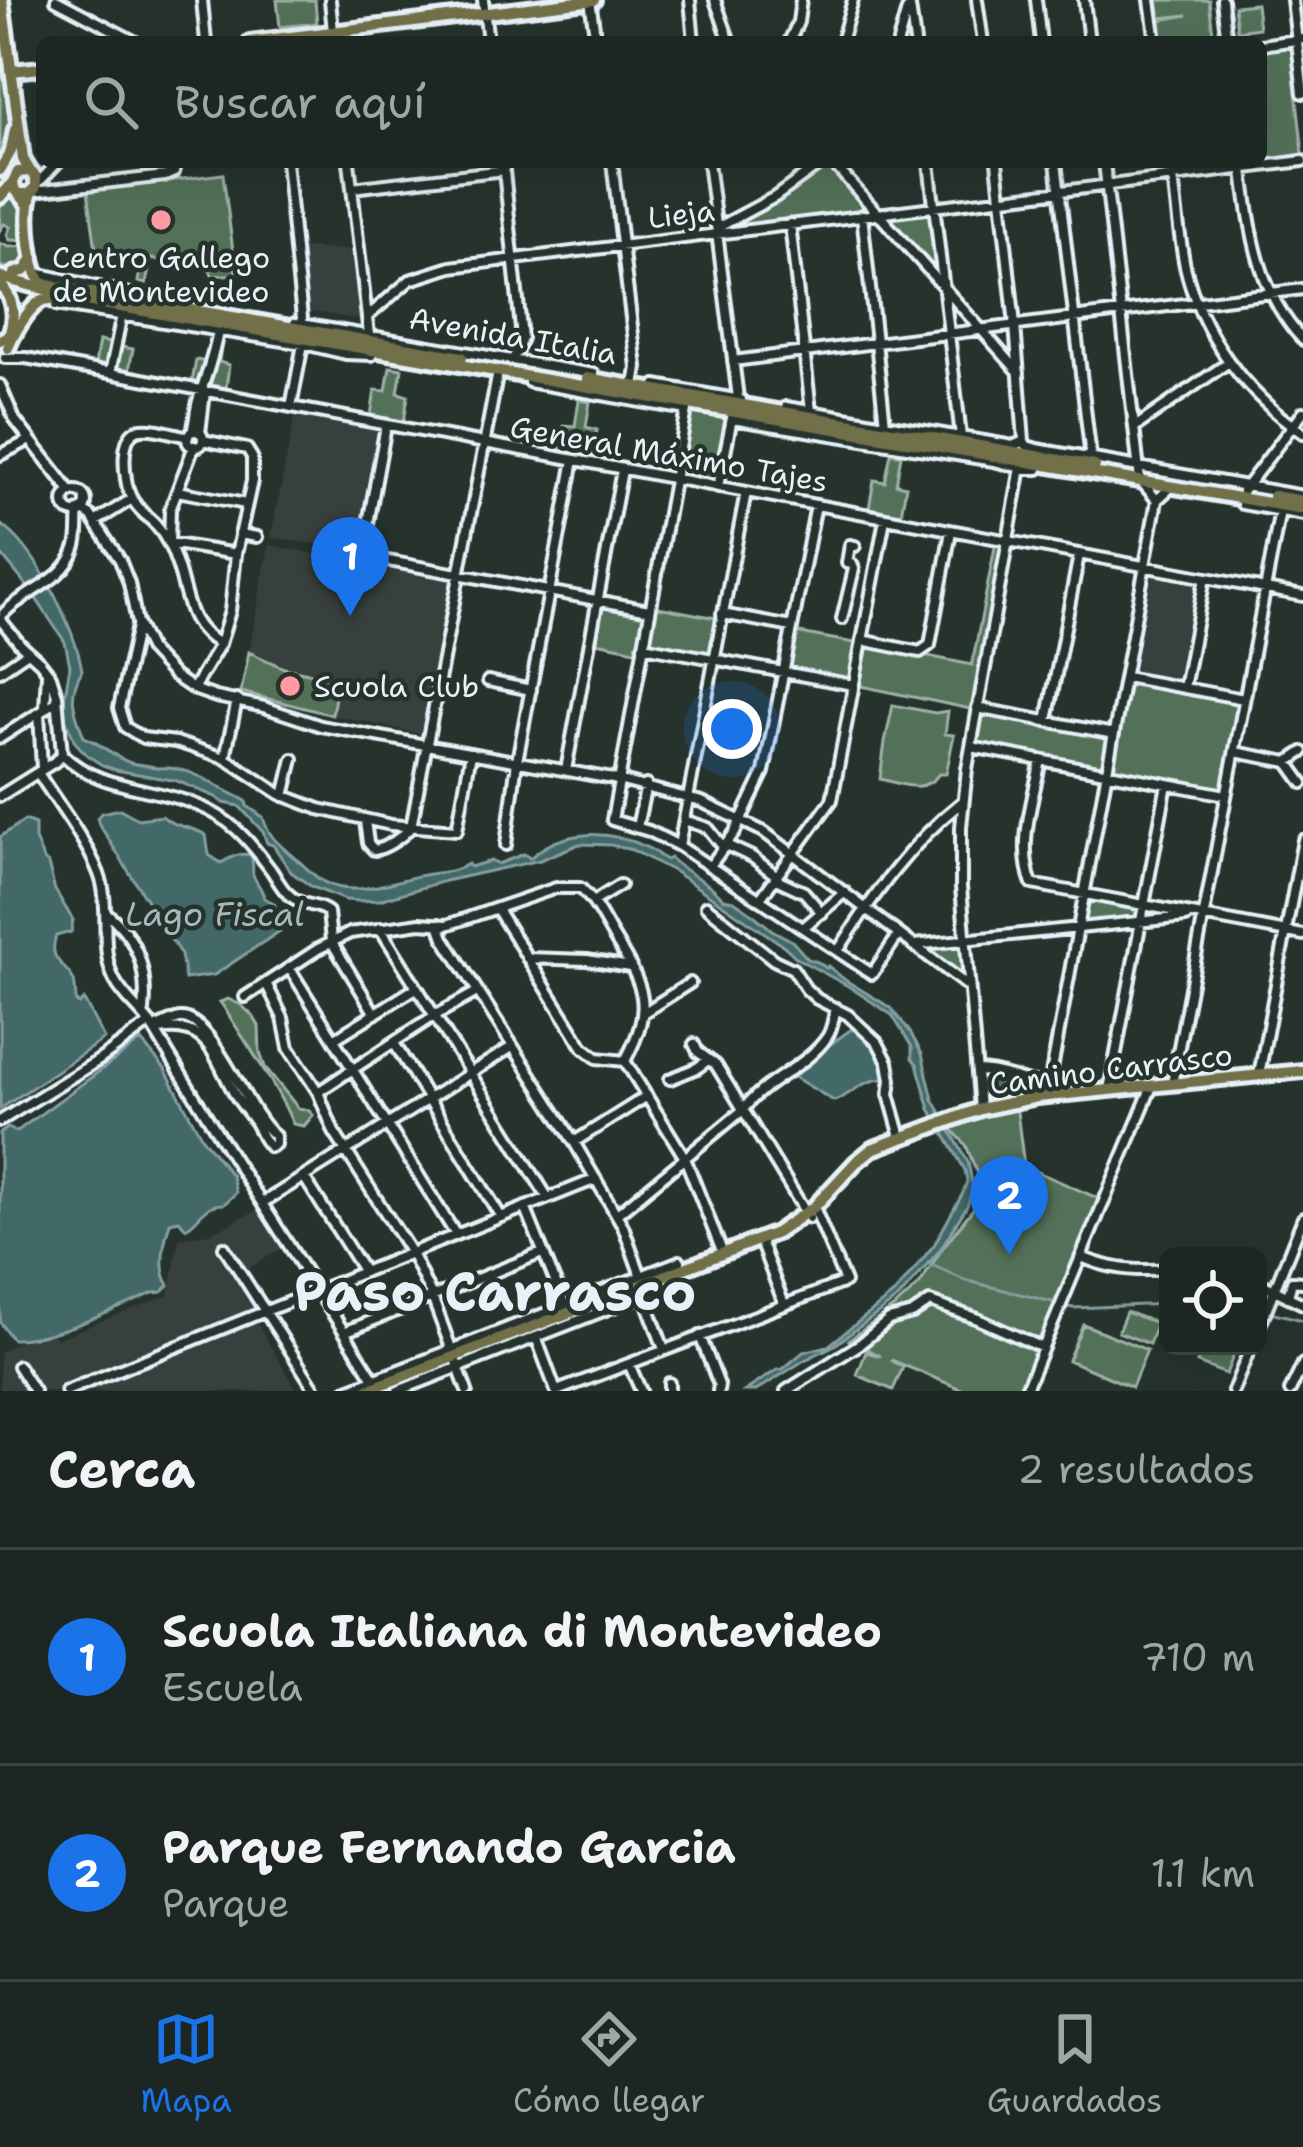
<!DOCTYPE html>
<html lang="es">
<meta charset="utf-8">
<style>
:root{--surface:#1c2622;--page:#29322f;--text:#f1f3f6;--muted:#a0a5a5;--line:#3a4340;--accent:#1a73e8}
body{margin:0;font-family:"Shantell Sans",sans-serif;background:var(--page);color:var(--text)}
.controls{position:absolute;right:36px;bottom:36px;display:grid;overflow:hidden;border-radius:18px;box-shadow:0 12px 48px #0002}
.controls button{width:108px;height:108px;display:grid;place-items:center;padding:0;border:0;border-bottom:3px solid var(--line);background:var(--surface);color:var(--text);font:60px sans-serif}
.you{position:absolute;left:732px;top:729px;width:42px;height:42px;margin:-30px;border:9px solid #fff;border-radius:50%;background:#1a73e8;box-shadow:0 0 0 18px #1a73e833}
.badge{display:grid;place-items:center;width:78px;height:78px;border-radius:50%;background:var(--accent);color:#fff;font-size:39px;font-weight:700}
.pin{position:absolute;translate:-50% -99px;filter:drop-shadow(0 3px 6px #0008)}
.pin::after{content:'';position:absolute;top:63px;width:42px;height:36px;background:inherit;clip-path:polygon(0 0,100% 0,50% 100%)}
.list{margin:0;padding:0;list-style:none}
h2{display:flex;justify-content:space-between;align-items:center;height:156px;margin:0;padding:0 48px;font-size:51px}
h2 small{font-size:39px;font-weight:400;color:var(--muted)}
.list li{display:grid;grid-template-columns:78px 1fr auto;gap:36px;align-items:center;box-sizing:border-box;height:216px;padding:0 48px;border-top:3px solid var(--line)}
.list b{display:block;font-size:45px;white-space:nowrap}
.list p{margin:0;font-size:39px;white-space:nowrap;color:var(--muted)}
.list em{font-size:39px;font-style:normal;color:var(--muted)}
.icon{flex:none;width:66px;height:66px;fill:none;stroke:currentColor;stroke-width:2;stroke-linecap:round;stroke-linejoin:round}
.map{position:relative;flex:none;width:1303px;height:1391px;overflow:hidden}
.search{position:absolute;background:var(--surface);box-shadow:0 12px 48px #0002;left:36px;right:36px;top:36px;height:132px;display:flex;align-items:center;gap:30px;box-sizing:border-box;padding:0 42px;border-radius:18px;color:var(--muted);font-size:45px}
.sheet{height:588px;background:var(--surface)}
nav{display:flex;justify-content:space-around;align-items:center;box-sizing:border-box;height:168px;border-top:3px solid var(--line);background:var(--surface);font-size:33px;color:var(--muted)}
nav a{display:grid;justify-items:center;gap:6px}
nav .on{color:var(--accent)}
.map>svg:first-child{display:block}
.built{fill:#373f3d}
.green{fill:#537158;stroke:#9eb1a8;stroke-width:3}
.water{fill:#436767;stroke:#859ea1;stroke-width:3}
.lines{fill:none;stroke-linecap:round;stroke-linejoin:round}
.stream{stroke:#859ea1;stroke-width:3}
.minor-casing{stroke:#e8f1f8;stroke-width:16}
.major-casing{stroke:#e8f1f8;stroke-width:20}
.minor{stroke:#26332d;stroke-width:8}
.major{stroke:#726f4a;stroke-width:10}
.poi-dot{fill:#ff9aa2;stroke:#26332d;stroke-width:4.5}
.labels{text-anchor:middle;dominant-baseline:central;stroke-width:9;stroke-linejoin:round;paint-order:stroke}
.street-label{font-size:30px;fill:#e8f1f8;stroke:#26332d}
.poi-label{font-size:30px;fill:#e8f1f8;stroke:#26332d}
.water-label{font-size:33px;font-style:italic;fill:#a6babe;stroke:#26332d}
.town-label{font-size:54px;font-weight:bold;fill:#e8f1f8;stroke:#26332d}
</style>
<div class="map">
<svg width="1303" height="1391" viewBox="0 0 1303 1391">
<rect width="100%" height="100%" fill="#26332d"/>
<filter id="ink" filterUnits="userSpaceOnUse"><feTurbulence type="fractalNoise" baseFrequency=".00833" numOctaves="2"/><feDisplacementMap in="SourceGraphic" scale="24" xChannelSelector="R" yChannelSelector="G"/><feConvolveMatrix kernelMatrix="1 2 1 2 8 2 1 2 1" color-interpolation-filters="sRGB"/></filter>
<g filter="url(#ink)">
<path class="built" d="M302,248L354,250L362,320L307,311Z
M296,411L382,428L359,551L271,537Z
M269,545L451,579L422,734L332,715L338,679L284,668L249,652Z
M1150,571L1200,581L1181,681L1131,671Z
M261,1209L286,1246L237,1275L258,1309L56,1391H0V1352L18,1342L51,1333L56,1339L169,1295L179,1238L210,1233Z
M257,1323L297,1391H95L93,1386Z"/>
<path class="green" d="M277,0H315L317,23L280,27Z
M1157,0H1209L1213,33L1162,40L1160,20L1188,15L1160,18Z
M1256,4L1259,28L1237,31L1234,6Z
M0,25L10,132L9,143L0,164Z
M1289,45L1291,47L1303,154L1261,161V49Z
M827,162H831L872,209L871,212L723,230L778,199Z
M223,174L236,274L213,276L209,269L151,259L146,284L138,282L142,257L96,250L88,191Z
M14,195L25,204L26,241L10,240L7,235L10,227L4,224L0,230V203Z
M932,209L942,280L882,215Z
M0,243L9,247L28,246L31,258L18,271L0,266Z
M115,321L126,322L122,347L133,349L129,370L95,364L99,341L110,343Z
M211,337L222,339L219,362L229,365L226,389L192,382L196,360L207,362Z
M390,367L402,369L398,393L408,396L404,422L371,415L375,390L386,391Z
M579,400L590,402L586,427L597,430L592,457L559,451L564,425L575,426Z
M692,408L729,416L716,483L684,479L678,475Z
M891,453L901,455L896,484L906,486L901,514L869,508L874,480L885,482Z
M996,542L1007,544L975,710L856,685L864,643L972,665Z
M601,604L645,611L647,614L640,651L592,641Z
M653,606L716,618L709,656L648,645Z
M794,632L860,644L850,682L788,670Z
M249,652L284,668L338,679L332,715L241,692Z
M1129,683L1241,702L1223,791L1112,770Z
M893,705L935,713L948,711L945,734L954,735L946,774H939C923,795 903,784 880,779L885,742Z
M983,712L1112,737L1104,769L976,744L979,715Z
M1087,898L1140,907V919L1081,925Z
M962,943L966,979L962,980L922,947Z
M228,999L241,1005L253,1016L259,1026L260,1053L265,1067L298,1108L308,1110L313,1115L304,1126L293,1124C275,1082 247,1045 223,1006L220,1002Z
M988,1073L1045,1086V1093L985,1105L982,1077Z
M1016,1104L1024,1166L1102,1200L1022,1391H966L891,1360L903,1367L893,1390L857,1375L866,1352L881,1356L849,1340L897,1305L919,1285L943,1247L976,1205L979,1192L978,1176L966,1145L948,1125L985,1111Z
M1126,1312L1157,1323L1149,1344L1118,1332Z
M1083,1324L1147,1350L1132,1387L1068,1360Z
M1204,1346H1237L1226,1374L1197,1363Z"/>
<path class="water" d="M0,524C36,546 76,630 82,670C67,697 74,709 84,737C100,743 113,756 128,762C138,766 148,764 157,768C189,765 211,784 239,797L246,801L247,806L263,817C268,837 280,845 295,858C305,866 313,876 324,882C355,899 393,880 424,875C439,872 454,873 468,864L470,867L490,861L498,864L524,854L530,858C563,828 611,829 650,849C656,852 660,857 666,860L670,858C686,874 711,882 723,899L734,901L750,912L772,930L792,941L808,959L818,962L826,968L828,966L845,980L891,1008L910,1032L922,1054L933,1099L968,1162L973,1188L967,1206L939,1251L899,1298L835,1345L803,1361L756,1391H745L777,1370L783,1369L803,1352L828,1346L895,1293L934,1245L963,1193L967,1181L965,1170L930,1109L917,1064L912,1058V1047L892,1015L848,986L798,959L784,946L675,872L632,850L611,845L579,844L540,860L445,881L379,900L359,901L345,900L312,887L291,872L273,845L267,843L263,832L239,806L224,803L216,797L177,781L116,770L102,765L87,755L75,742L62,711L70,666L65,642L31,591L0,553Z
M120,809L138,819L162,816C175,828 191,826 206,835L209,855L221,863C230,858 239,852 251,855C254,863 252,867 253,874C255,882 263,889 264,898L274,903L282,924L280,931L214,975L185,979L181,955L99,824L97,818L101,813Z
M25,820L35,824V839L43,859L48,864L55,890L73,920L71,932L56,936C47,962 66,963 74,981C75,984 76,999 76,1002L79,1004L84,1000L104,1039L0,1109V837Z
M853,1028C873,1037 886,1057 886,1079C862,1079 855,1093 834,1101L789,1074Z
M141,1041L165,1069L202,1138L232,1176L236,1193L224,1204C203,1204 201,1219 186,1228L179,1220L170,1222C164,1241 158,1269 169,1285L162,1292L153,1293C120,1308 47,1341 12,1339L0,1322V1133L8,1128L16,1132Z"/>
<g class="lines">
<path class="stream" d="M928,1263L964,1280L1056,1303
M1063,1306L1073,1308L1168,1304
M1270,1312L1303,1320"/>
<g class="minor-casing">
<path id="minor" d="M56,0L136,42
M202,0L206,42
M330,0L334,42
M483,0L488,42
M590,0L596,42
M690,0L694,42
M715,0L730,42
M909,0L915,42
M977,0L983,42
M1036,0L1041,42
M1084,0L1089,42
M1150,0L1156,42
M1222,0L1227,42
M1292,0L1303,93
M789,42L798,22L801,0
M841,42L853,0
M898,42L907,10
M1261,45L1303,39
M286,162L303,328
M349,162L369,335
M503,162L522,338L513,360
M612,162L637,367L634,386
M708,162L738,398
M832,162L1019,372
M929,162L961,437
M997,162L1015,325L1024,441
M1056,162L1091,458
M1104,162L1140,480L1157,500L1170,488
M1171,162C1176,197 1178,232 1185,266C1200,333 1246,395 1303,433
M1242,162C1250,227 1256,290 1303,340
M37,184L58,162
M352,188L504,170
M34,191L165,176L174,172L176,162
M862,215L885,424
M790,224L811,411
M717,228L775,197L823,162
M36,273L144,297
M56,305L309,345L346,354L372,355
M367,317L410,280L451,267L1303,161
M295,323L594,374
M5,358H26L110,373L1303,596
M733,361L1303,289
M110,373L122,315
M529,382L687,410
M0,385L15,420L71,492
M656,385L741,400
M688,404L612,820L649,831L679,846L872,974L899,934
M291,407L303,344
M786,407L1013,446L1024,441L1027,446L1037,449L1303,496
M732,419L994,461L1025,469H1038
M386,426L362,556L649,610
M1135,427L1229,362
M187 439a8 8 0 1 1 16 0a8 8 0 1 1-16 0Z
M192,432C195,422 195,411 198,401C205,378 214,356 218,331
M200,433L205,392
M188,437C174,434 155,427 141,429C118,431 124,480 130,495C135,507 146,515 155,524C166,536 172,549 177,565C188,597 186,626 220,644
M194,446L170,509L169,543L236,554
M0,455L30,440
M718,487L732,418
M177,491L246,504
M1243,491L1303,412
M64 502a11 11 0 1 1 22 0a11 11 0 1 1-22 0Z
M1242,504L1303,515
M81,510L91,516L120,560L129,583L137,623L150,650L174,676L193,689L216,697L264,707L321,726L618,780L702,802L764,832L969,987
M95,522L132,499
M240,534L257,537
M4,613C26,590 64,582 75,549C80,537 77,524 79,511
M722,614L792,627
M0,619L21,645L40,662L51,676L57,695L62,754
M842,619L854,569L852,564L847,563L850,545L855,546
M137,626L119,708L125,727L143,738L176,742L225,758L280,794L319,809L391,825L457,830L471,753
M862,640L920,652L930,645L951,531
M643,646L853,685
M0,671L28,652
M1125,677L1244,699
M488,681L531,690
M1184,688L1205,578
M193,689L220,644L230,611L236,554L252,481V457L247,449L203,440
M45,707L47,674
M977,708L1114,734
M39,713L42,768
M1047,721L1079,555
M0,738L56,702
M971,747L1226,795
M1235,752L1288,762L1303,752
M62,754C101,793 160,785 210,811C237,825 253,846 271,870C276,877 280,886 287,893C302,908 314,902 328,912L331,941L375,1014
M225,758L237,700
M1041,760C1033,800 1017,845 1032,884L1303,935
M1288,762L1303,783
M566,770L622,470
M38,773C57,803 93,849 102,883C110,916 99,950 115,981C126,1001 144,1012 155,1031C225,1149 301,1263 374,1379
M0,796L56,761L62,754
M284,796L293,759
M684,820L708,828L724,848
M365,821L368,843L374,850C387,848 402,837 411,827L498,372
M637,827L646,785
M506,845L517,761L574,460
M726,845L752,857L777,876
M679,846L746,492
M710,866L735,832L764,772L816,505
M776,879L804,892L822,913
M760,899L832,800L885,519
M593,902L620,885
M706,906L774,960L793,969L806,989L817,999L848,1015L878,1043L888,1062L891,1080L889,1094L901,1137
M497,909L583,1047L597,1058L625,1061
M108,914C139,940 148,972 144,1011
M439,924L444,938L574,1142L623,1226L641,1276L644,1295L664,1349
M380,928L548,1198
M803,928L845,892
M914,945L1186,917
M838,951C873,896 911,842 962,802
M527,958L587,960L630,967
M290,969L456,1235
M267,985L283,1018L289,1048L318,1092L334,1132L411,1253L432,1297L467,1391
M245,997L318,949L350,933L420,923L447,925L556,888H580C595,901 603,919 613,936C644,987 655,1005 625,1061
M643,1013L690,983
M153,1028C161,1026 173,1019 180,1018C212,1014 248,1116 275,1136V1144L270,1147C262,1140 261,1133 256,1124C249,1113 240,1104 234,1093C213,1056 208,1019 155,1031
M334,1039L416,988
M394,1043L501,1217
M694,1044L698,1052L716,1065L809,1218
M625,1061L685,1158L723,1254
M978,1071C1003,1071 1023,1084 1048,1085
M1259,1075L1303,840
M670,1079L697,1068L708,1060
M1172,1084L1281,505
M1109,1090L1167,784
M318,1092L434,1016L477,992
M1047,1096L1157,500
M980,1109L961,887V827L967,769L1023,456
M0,1121L99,1060L150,1023
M574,1142L647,1096
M304,1177L364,1272
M262,1203L512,1047
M525,1207L565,1306
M617,1214L743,1110C764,1080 806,1068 827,1037C833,1028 833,1018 836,1008
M761,1244L784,1304
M224,1247L316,1391
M1082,1257C1110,1270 1138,1272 1168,1269
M1258,1282L1303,1304
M1288,1297L1292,1281L1303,1282
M1258,1330L1303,1218
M344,1332L542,1253
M700,1336L719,1385L718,1391
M536,1337L556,1391
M629,1364L641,1391
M18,1366L34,1391
M669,1383V1391
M66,1391L596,1179
M345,1391L680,1261
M398,1391L644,1295
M557,1391L845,1282L814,1207
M786,1391L860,1344L889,1320L912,1314L930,1302L978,1319L1043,1348
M1025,1391L1152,1086
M1233,1391L1251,1346
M1290,1391L1303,1364"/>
</g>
<g class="major-casing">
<path id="major" d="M2,0L23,159L30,171
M250,42L594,0
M11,71L42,68
M0,170L11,151L15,130
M32,193C24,211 30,268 42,283
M21,194H29L36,188V177L30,171L18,172L13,182L14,188L28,204
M0,197L13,182
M14,274L26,270L33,258
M0,277L91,302L1303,509
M0,284C13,298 16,317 9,335L0,340
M43,284L462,357
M8,348C13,335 26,312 38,303C45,297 50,300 58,301
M587,378L1095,466
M1273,496L1303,501
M365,1391L776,1233L814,1207L856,1162L872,1149L980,1109L1037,1097L1303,1071"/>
</g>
<use href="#minor" class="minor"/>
<use href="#major" class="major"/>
</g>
</g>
<g class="poi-dot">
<circle cx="161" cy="220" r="12"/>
<circle cx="290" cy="686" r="12"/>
</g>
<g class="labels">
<g class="street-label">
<text transform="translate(681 214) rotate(-7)">Lieja</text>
<text transform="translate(513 336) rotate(10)">Avenida Italia</text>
<text transform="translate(669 454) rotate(10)">General Máximo Tajes</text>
<text transform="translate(1111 1069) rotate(-7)">Camino Carrasco</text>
</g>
<g class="poi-label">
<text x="161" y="257">Centro Gallego<tspan x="161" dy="34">de Montevideo</tspan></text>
<text x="314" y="686" text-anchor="start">Scuola Club</text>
</g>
<g class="water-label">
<text x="215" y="914">Lago Fiscal</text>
</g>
<g class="town-label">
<text x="495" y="1291">Paso Carrasco</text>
</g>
</g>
</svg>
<div class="controls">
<button><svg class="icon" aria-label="locate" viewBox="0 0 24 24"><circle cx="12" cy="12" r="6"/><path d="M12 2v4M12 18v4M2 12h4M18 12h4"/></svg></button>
</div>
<div class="you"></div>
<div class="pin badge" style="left:350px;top:616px">1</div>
<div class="pin badge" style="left:1009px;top:1255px">2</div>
<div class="search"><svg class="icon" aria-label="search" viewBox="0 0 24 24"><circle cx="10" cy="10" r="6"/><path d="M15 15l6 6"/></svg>Buscar aquí</div>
</div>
<section class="sheet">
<h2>Cerca<small>2 resultados</small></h2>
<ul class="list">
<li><span class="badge">1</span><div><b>Scuola Italiana di Montevideo</b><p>Escuela</p></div><em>710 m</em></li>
<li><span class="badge">2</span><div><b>Parque Fernando Garcia</b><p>Parque</p></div><em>1.1 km</em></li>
</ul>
</section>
<nav>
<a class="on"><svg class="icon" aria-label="map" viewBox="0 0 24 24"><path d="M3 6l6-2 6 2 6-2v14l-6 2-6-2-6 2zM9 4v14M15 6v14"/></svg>Mapa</a>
<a><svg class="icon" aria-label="directions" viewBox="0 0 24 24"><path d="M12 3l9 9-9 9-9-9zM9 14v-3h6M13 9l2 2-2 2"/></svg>Cómo llegar</a>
<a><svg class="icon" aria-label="saved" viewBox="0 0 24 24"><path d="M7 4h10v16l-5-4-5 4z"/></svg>Guardados</a>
</nav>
